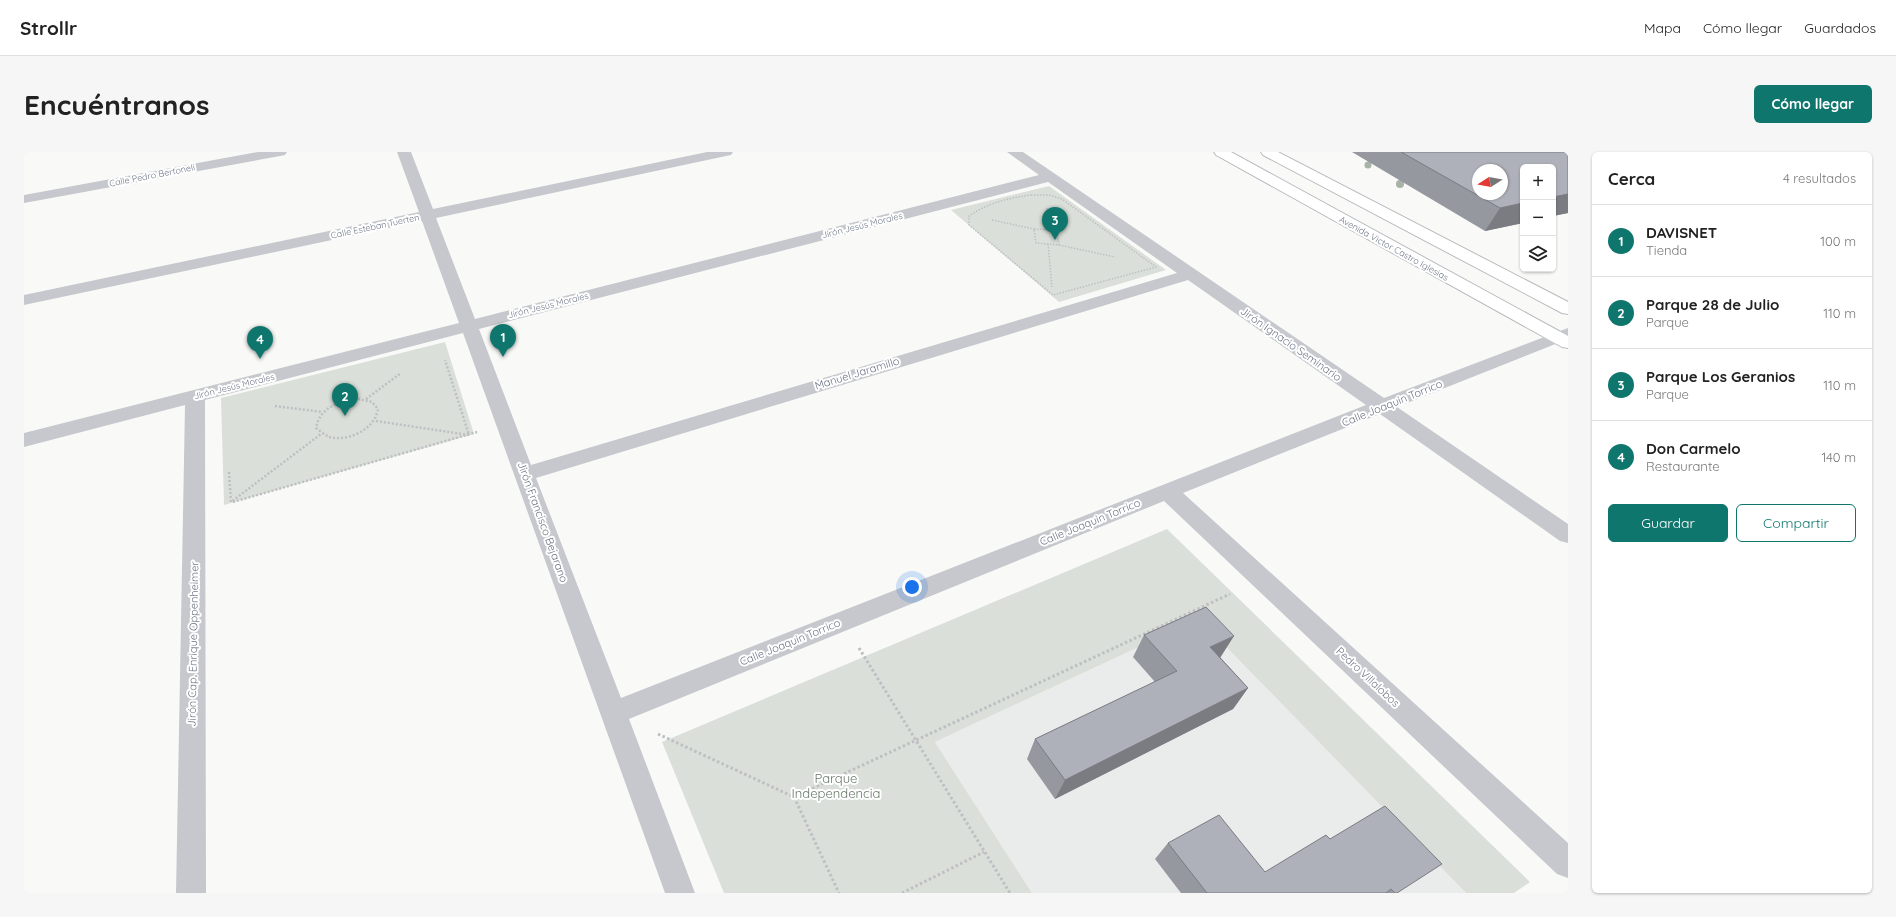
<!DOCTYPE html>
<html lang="es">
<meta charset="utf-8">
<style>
:root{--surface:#fff;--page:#f6f6f6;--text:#222;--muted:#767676;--line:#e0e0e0;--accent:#0f766e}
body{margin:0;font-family:Quicksand,sans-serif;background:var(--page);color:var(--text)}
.controls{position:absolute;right:12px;top:12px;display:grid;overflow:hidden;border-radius:6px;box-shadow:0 1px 3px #0004}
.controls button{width:36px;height:36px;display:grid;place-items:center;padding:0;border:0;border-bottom:1px solid var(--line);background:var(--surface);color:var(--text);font:20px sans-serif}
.compass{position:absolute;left:1448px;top:12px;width:36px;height:36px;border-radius:50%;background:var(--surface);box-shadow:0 1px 3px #0004;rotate:259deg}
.you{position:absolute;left:888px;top:435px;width:14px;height:14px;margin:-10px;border:3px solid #fff;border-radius:50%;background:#1a73e8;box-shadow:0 0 0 6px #1a73e833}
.badge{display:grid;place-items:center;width:26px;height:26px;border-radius:50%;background:var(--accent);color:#fff;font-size:13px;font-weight:700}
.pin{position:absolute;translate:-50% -33px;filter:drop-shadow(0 1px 2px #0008)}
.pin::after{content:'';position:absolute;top:21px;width:14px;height:12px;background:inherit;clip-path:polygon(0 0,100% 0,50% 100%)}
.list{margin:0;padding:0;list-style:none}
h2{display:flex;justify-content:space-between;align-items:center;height:52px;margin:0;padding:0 16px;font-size:17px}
h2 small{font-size:13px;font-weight:400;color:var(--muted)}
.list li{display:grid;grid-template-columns:26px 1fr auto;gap:12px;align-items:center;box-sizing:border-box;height:72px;padding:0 16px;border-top:1px solid var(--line)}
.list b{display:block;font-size:15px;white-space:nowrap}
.list p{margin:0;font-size:13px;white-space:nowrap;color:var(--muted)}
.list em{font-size:13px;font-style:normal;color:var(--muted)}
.actions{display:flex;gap:8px;padding:12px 16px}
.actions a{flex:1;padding:9px 0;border:1px solid var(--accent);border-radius:6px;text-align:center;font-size:14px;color:var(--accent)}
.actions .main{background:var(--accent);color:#fff}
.icon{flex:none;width:22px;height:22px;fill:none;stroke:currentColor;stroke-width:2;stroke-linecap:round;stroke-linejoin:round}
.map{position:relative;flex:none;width:1544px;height:741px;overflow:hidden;border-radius:6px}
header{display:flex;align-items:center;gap:24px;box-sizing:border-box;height:56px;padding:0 20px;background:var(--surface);border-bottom:1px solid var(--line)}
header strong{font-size:19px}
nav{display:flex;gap:22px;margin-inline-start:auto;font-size:14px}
.intro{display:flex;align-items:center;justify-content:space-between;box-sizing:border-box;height:96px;padding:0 24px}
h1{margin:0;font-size:28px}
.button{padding:10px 18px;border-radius:6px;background:var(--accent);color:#fff;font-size:14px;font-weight:700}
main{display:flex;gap:24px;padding:0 24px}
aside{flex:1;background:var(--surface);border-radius:6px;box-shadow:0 1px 3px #0004}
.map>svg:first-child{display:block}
.built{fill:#eaebeb}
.green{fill:#dae0d9}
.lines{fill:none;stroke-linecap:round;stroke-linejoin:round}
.secondary-casing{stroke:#b9bbc1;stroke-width:2}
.path-far2{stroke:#bebfc3;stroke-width:1.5;stroke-dasharray:1.5 1.5;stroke-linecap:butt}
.path-far1{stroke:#bebfc3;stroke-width:2.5;stroke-dasharray:2 2;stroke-linecap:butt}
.path{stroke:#bebfc3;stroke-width:3;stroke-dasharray:2.5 2.5;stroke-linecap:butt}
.street{fill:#c6c8cd;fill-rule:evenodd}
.secondary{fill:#fff;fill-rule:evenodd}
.tree{fill:#a8b3a8}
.wall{fill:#9698a0}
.shaded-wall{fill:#7a7c82}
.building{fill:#aeb1ba;stroke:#7a7c82;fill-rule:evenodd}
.labels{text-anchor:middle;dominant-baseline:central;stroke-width:4;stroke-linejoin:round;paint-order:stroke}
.far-street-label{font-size:9px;fill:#6c7486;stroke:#fff}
.street-label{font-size:11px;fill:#6c7486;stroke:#fff}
.near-park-label{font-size:13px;fill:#667966;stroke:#fff}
</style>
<header>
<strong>Strollr</strong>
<nav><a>Mapa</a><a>Cómo llegar</a><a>Guardados</a></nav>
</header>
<div class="intro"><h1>Encuéntranos</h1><a class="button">Cómo llegar</a></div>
<main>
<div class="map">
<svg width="1544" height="741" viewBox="0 0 1544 741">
<rect width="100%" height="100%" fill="#f9faf8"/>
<path class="built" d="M1175,467L1442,741H1008L911,590Z"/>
<path class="green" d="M1025,34L1142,118L1035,150L927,58Z
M421,190L450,282L200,353L197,246Z
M1143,377L1506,730L1490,741H1442L1175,467L911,590L1008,741H700L638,590Z"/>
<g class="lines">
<g class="secondary-casing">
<path id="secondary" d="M1190,0H1207L1544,184V196L1538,195L1192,3Z
M1237,0H1254L1544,150V162L1538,161L1239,3Z"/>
</g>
<path class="path-far2" d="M1007,43H1025L1038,47L1132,115L1029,143L945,73V64C964,51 984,46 1007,43Z
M968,68L1010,77
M1010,77L1032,78L1035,93L1012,91Z
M1021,78L1023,56
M1024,92L1028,135
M1035,93L1091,105"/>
<path class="path-far1" d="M330,246L348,250L354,257C351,277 325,290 305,285C301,283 296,279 292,276C296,256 312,251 330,246Z
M342,247L377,221
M251,254L298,260
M352,269L445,283L421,208
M205,320L207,350L297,282
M209,350L453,280"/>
<path class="path" d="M835,496L986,741
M634,582L770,645L815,741
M770,645L1206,442
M878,741L960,700"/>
<path class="street" d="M234,0H263L261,3L256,4L0,51V43Z
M373,0H387L409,57L683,0H709L707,3L702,4L412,66L451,167L1015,23L983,0H999L1360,246L1544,176V187L1373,255L1544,372V391L1536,389L1356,262L1159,341L1544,691V726L1533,722L1140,349L605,567L671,741H641L439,181L181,248L182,741H152L161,253L0,295V281L435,171L398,69L0,153V143L395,60ZM1024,30L1153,121L507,313L455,177ZM1164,128L1342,253L597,546L512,326Z"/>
<use href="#secondary" class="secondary"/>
</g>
<g class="tree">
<circle cx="1344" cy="13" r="3.5"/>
<circle cx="1376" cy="32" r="4"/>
</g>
<path class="wall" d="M1328,0H1544V61L1529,64V15L1499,71L1461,79Z
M1120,483L1196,505L1224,536L1209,557L1031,647L1003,607L1011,587L1131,530L1109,505Z
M1306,687L1373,741H1157L1131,707L1144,691L1241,720Z"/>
<path class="shaded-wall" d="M1544,42V61L1529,64V45Z
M1499,51V71L1461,79L1476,56Z
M1210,484L1196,506L1186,495Z
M1224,536L1209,557L1031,647L1041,628Z"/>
<path class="building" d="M1377,0H1544V42L1529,45V15H1499V51L1476,56ZM1454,18H1478V42H1454Z
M1182,455L1210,484L1186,495L1224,536L1041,628L1011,587L1153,519L1120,483Z
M1361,654L1418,712L1373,741H1371L1367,737L1362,741H1183L1144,691L1195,663L1241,720L1302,683L1306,687Z"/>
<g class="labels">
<g class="far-street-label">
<text transform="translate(128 23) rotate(-11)">Calle Pedro Bertoneli</text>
<text transform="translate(838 73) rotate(-14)">Jirón Jesús Morales</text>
<text transform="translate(351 74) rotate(-12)">Calle Esteban Tuerten</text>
<text transform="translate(1370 96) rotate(29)">Avenida Victor Castro Iglesias</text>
<text transform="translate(524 153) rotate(-14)">Jirón Jesús Morales</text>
<text transform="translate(210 234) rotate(-14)">Jirón Jesús Morales</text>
</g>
<g class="street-label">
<text transform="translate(1267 192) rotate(35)">Jirón Ignacio Seminario</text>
<text transform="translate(833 221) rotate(-17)">Manuel Jaramillo</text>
<text transform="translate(1368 251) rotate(-22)">Calle Joaquin Torrico</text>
<text transform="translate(519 370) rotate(70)">Jirón Francisco Bejarano</text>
<text transform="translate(1066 370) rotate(-22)">Calle Joaquin Torrico</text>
<text transform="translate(766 490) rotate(-22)">Calle Joaquin Torrico</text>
<text transform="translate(169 492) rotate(-89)">Jirón Cap. Enrique Oppenheimer</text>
<text transform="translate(1344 525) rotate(43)">Pedro Villalobos</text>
</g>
<g class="near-park-label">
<text x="812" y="626">Parque<tspan x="812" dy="15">Independencia</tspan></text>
</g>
</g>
</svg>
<div class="controls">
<button>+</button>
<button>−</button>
<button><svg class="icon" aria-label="layers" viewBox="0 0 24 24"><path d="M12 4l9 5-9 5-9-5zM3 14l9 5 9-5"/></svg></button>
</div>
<svg class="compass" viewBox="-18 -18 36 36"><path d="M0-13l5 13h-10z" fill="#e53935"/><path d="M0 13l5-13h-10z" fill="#767676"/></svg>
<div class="you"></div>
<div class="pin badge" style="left:479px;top:205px">1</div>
<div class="pin badge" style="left:321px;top:264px">2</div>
<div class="pin badge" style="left:1031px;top:88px">3</div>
<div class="pin badge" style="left:236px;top:207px">4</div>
</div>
<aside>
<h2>Cerca<small>4 resultados</small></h2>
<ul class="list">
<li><span class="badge">1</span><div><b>DAVISNET</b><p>Tienda</p></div><em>100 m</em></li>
<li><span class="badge">2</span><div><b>Parque 28 de Julio</b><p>Parque</p></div><em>110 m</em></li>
<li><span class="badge">3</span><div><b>Parque Los Geranios</b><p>Parque</p></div><em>110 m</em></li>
<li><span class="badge">4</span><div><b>Don Carmelo</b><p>Restaurante</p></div><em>140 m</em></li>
</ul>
<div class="actions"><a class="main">Guardar</a><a>Compartir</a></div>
</aside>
</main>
